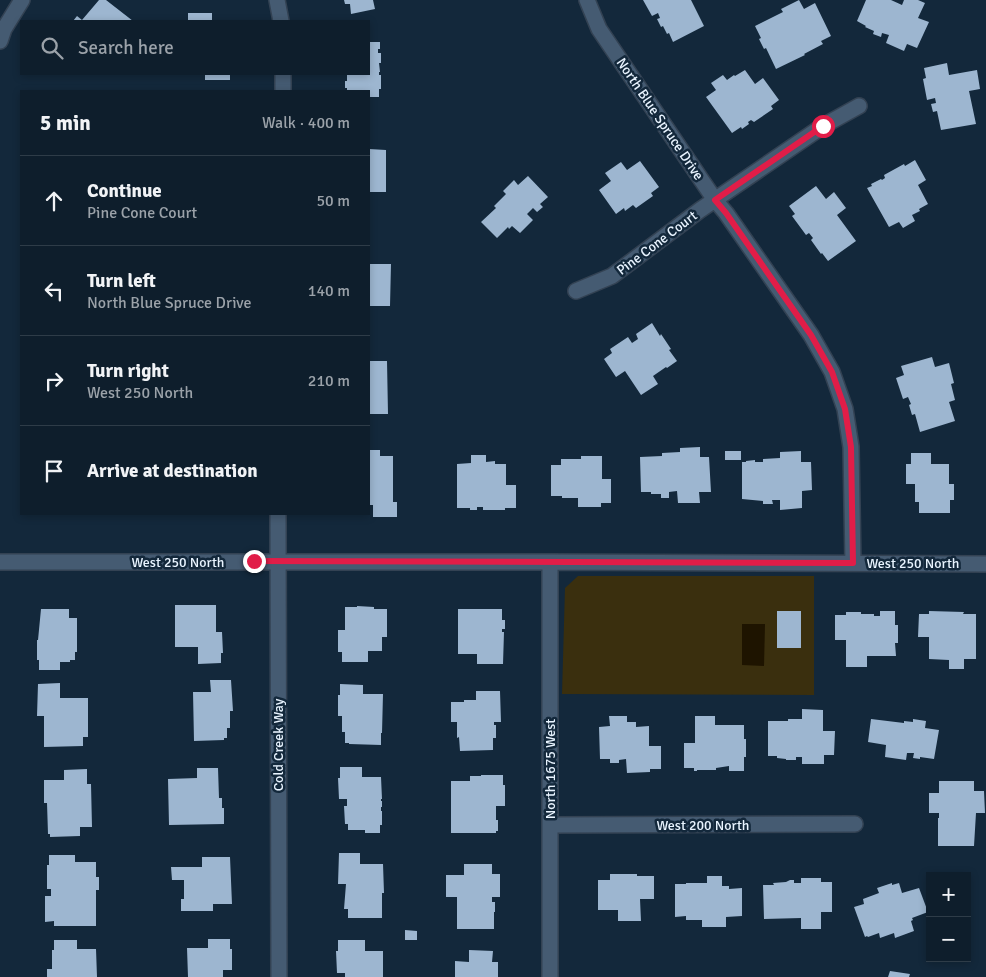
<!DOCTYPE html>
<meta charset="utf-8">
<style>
:root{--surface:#0e1e2c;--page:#172734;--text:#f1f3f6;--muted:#9ba2a9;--line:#2e3c48}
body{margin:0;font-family:Signika,sans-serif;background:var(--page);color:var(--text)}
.controls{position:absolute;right:15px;bottom:15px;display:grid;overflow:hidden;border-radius:0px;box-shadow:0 2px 8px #0003}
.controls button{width:45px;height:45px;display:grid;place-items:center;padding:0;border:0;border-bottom:1px solid var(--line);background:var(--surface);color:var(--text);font:25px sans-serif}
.stop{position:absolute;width:15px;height:15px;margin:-11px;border:4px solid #e11d48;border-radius:50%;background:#fff}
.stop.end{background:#e11d48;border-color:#fff;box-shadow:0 1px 5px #0008}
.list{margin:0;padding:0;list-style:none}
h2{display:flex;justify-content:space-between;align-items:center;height:65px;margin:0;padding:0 20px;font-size:21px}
h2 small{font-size:16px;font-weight:400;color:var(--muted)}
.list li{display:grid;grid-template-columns:32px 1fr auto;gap:15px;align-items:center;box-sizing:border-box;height:90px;padding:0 20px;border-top:1px solid var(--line)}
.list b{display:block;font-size:19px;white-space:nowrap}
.list p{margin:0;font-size:16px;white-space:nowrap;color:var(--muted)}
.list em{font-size:16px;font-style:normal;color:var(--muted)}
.icon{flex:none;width:28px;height:28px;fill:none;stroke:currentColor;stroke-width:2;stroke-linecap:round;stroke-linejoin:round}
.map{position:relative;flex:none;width:986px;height:977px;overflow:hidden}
.search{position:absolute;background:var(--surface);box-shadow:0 2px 8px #0003;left:20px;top:20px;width:350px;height:55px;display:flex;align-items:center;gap:12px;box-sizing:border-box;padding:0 18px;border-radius:0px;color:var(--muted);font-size:19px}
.panel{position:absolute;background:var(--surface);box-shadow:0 2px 8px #0003;left:20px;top:90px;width:350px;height:425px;border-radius:0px}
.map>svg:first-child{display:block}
.green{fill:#3a2f0e}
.water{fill:#1e1400}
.building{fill:#9db6d0}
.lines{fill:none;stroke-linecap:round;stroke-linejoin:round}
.street-casing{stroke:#334253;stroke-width:18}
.street{stroke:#455b72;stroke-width:15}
.route{stroke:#e11d48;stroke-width:6}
.labels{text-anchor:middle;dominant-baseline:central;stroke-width:5;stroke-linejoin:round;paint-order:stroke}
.street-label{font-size:14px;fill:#e9f4ff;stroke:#13283b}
</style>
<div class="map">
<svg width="986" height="977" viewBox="0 0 986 977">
<rect width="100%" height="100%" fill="#13283b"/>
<path class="green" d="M578,576H814V695L562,694L565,588Z"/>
<path class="water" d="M742,624H765L764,666L742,665Z"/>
<path class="building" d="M99,0H106L133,21H73L77,16L82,20Z
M344,0H373L375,9L351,14L350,4H345Z
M643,0H691L704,26L673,42L669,33L667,34L663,26L661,27L657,19L660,18L658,13L652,16Z
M799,0L804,9L815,3L831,36L821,41L823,44L804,54L805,55L776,69L766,48L764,49L759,39L761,38L755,26L783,12L781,9Z
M866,0H891L902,5L904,0H918L925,3L918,18L929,22L917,48L907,44L904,51L886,43L889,35L882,33L881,37L873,34L874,31L865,27L866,26L857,21Z
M188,13H212V21H188Z
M369,42H380V49H378V53H381V63H379L380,72H379V75H381V89H379V97H369V91H347V88H345V81H347V74H369Z
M947,63L949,75L977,70L980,89L969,91L976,124L941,130L937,111L933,112L931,104L936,103L935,98L927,100L923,79L926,78L924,68Z
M745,70L755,84L763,78L779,100L771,106L773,109L754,122L751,120L748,122L749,124L742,129L741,127L732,133L706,97L716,90L711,83L723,75L727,80L734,75L735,76Z
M205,74H230V80H205Z
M369,149L386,150V192H369Z
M915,160L926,180L918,185L928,204L919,209L920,211L912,215L915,221L903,228L899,222L889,227L867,188L872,186L871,184L881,179L882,180L885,178L884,175L904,164L905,166Z
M640,161L659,187L651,193L653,196L636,208L633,205L625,211L624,208L616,214L599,190L611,181L605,173L621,162L627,170Z
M528,176L548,197L540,204L543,207L537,212L533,208L527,214L533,220L520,233L512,226L509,229L508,227L497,238L481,222L496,208L494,206L506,194L503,191L514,180L518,185Z
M816,186L826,199L834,192L846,208L837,215L856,241L828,261L822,253L821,254L811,240L813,238L809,233L806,235L792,216L795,214L789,206Z
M369,264H391L390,306H369Z
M652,323L660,336L661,334L671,349L669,350L677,361L667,368L666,367L653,376L658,384L641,395L625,371L616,377L604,359L612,353L610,349L628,337L632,343L638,339L636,334Z
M932,357L935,367L949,363L954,383L951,384L955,400L949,402L955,421L920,432L915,414L912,415L909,405L911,404L908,397L903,399L896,378L904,375L901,366Z
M369,361H387L388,414H369Z
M700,447V457H709L711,492H699L700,503H678L677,491L669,492V498H661V494H651V492H641L640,457L662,456V453L680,452V448Z
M369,450H380V456H393V502H397V517H373V505H369Z
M725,451H741V460H725Z
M801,451V462H811L812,490L802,491V508L780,510V500H772L773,504H763V501L742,499V462H746V461L755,460V462H763V459L780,458V452Z
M911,453H931V464H949V484H954V500H950V513H919V502H915V484H906V464H911Z
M471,455H486V462L495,461V464H506V485H516V508H505V510H483V507H477V510H470V508H457V464L471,463Z
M581,456H602V479H611V503H601V507H578V498H562V496H551V465H561V459H581Z
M175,605H216V632H222L223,653H221V663L198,664V647H175Z
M357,606L374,607V609H387V637H382V651H368V662H342V652H338V630H345V607H357Z
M41,609H69V618H77V652H75V660H70V662H60V670H39V660H37V640H38Z
M458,609H502V620H505V629H502V632H504L503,664H477V654H458Z
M777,611H801V648H777Z
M880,611H895V625H898V643H895L896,656H867V667H846V640H835V615H846V612H861V614H874V616H880Z
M929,611L964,612L963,614H976V659H964V669H949V660L929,659V637H918L919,614H929Z
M210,680H231L233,711H230V728H227V738H224V740L194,741L193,692H211Z
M60,683V698H88V737H83V746L44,747V716H37L38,684Z
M340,684L363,685V694H383L382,733H381V745L349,744V743H345V732H342V716H338V695H340Z
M476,691H500L501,722H494V725H496V738H493V750L460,751L459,737L457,738V722H451V702H464V700H476Z
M802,709L823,710V731H835L834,755H824V764H802V757H796V760H786V759L777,758V756H768V721H788V719H802Z
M609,716H627V722H636V727L649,726V746H661V769H650V772L627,773L626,759L619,760V763H610V759H600L599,727L610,726Z
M695,716H715V725H744V739H746V757H744V771H729V766L716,768V770H697V771H694V768H684V743H695Z
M871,719L904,723V721L913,722V719L926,721L925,728L939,730L934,759L920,757V759L913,758L914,753H907L906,760L885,757L886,745L868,742Z
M340,767H362V777H381L382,799H381V801H382V807H381V811H382V825H380V833H365V830H348V824H345L344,806H347V799H339L338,778H340Z
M197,768H218L219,798H222V808H224V824L169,825L168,779L197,778Z
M87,769V784H91L92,827H80V836L50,837V834H48L47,803H44V780H64V770Z
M481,775H503V785H505V806H496V820H498V831H496V833H451V781H470V776H481Z
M939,781H974V791H984L985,813H976L974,846H938V818H939V813H929V793H939Z
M339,853H360V864H383L384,893H382V918H348V909H344L346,884H338Z
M49,855H75V862H96V877H99V890H96V926H54V921L45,922V896H51V889H47V865H49Z
M202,857H230L232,904H213V911H181V899H184V880H172L171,867H202Z
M464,864H492V874H500V897H492V902H495V912H494V929H457V897H446V875H464Z
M610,874H637V876H654V899H640L641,921H618V910H598V880H610Z
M707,876H722V886H729V889L742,888V916L726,917V927H702V920H686V916L675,917V884H686V883H707Z
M801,878H821V882H832V912H821V929H801V918L764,919L763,885H774L773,883L786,882L790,880H794V883H801Z
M892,883V885L899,883L902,893L919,888L928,912L912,918L913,920L911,921L914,931L895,938L894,933L880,938L879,933L868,937L867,936L865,937L854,907L864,904L863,899L879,893L877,888Z
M405,930L417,931V940H405Z
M208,939H230V949H232V970H223V977H188L187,948H208Z
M54,940H77V949H96L97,977H47V969H52V950H54Z
M338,940H365V951H383V977H345V973H337L336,951H338Z
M469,950L493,951L492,962H498V977H455V961L469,962Z
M890,971L910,974L909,977H888Z"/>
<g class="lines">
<g class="street-casing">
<path id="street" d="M277,0L281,21
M587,0L599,29L715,200L726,213L811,335L832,372L845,409L851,447L853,563
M0,41L4,29L22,0
M283,91V74
M576,291L612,276L700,210L823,126L859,106
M278,514L279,977
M0,562H550L986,564
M550,562V977
M551,825L855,824"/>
</g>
<use href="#street" class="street"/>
</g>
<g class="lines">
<path class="route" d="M254,561L853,563L851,447L845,409L832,372L811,335L726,213L715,200L823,126"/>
</g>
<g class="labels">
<g class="street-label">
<text transform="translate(660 119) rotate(56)">North Blue Spruce Drive</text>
<text transform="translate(657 243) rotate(-37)">Pine Cone Court</text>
<text x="178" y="562">West 250 North</text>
<text x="913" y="563">West 250 North</text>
<text transform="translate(278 745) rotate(-90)">Cold Creek Way</text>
<text transform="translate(550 769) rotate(-90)">North 1675 West</text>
<text x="703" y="825">West 200 North</text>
</g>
</g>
</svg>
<div class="controls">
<button>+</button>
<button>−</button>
</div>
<div class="stop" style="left:823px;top:126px"></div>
<div class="stop end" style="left:254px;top:561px"></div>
<div class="search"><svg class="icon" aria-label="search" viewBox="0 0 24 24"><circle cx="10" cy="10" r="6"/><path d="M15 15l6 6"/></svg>Search here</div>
<section class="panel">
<h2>5 min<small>Walk · 400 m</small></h2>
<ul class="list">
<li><svg class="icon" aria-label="ahead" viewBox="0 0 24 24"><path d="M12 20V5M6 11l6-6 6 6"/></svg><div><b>Continue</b><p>Pine Cone Court</p></div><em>50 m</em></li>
<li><svg class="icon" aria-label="left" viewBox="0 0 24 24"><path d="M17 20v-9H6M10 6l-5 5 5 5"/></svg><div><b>Turn left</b><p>North Blue Spruce Drive</p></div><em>140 m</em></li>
<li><svg class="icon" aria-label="right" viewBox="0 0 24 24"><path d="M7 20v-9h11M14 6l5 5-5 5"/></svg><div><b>Turn right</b><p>West 250 North</p></div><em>210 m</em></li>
<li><svg class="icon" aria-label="arrive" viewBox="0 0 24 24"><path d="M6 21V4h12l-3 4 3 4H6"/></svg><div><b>Arrive at destination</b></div></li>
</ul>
</section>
</div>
